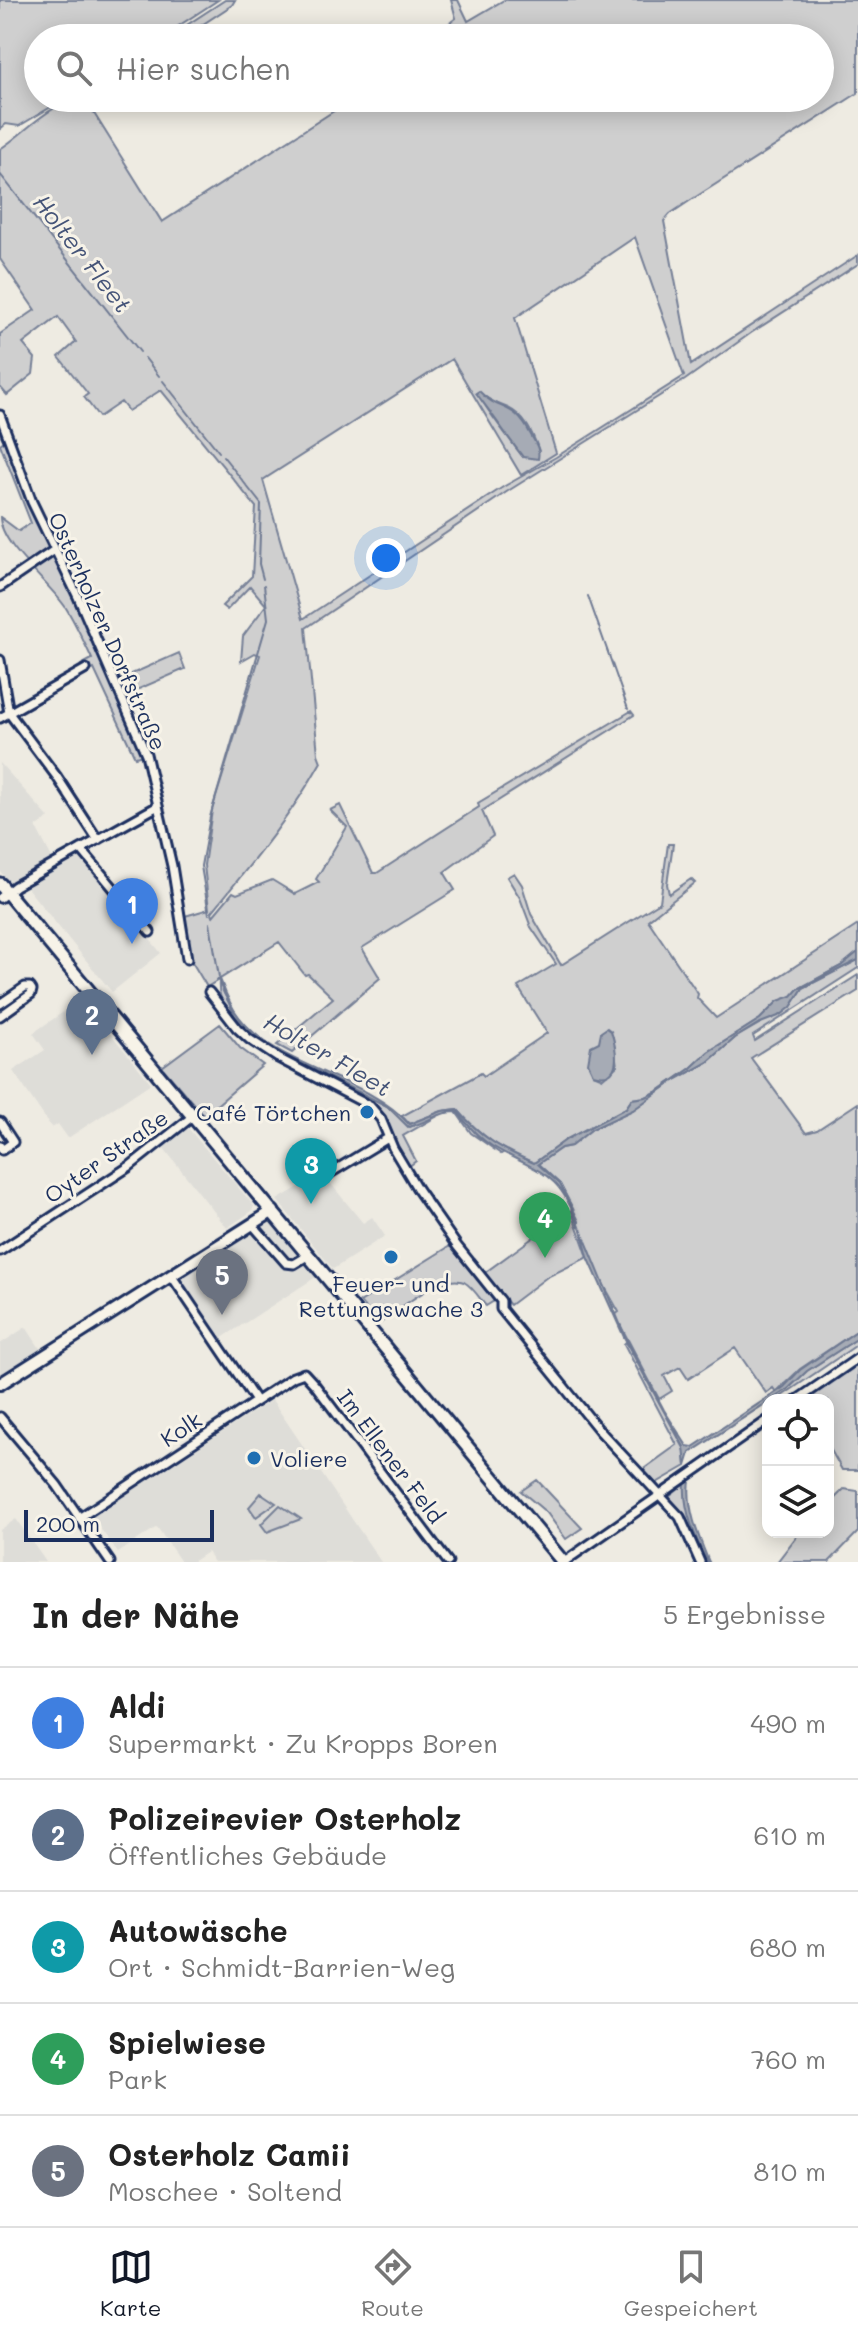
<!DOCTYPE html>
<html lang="de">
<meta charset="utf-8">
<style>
:root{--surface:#fff;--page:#f6f6f6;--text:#222;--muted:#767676;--line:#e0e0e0;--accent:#111827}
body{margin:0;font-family:Mali,sans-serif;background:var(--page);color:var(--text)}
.controls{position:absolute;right:24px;bottom:24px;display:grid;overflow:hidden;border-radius:16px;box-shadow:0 4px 20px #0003}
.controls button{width:72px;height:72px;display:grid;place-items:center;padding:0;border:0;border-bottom:2px solid var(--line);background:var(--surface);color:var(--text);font:40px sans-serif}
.scale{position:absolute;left:24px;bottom:20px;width:190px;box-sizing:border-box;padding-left:8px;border:4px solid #1b2f5e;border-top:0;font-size:22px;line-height:28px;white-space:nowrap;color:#1b2f5e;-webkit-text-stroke:6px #f7f3e8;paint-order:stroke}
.you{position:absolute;left:386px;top:558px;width:28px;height:28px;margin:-20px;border:6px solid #fff;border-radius:50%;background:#1a73e8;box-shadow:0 0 0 12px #1a73e833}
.badge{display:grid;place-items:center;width:52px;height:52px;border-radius:50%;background:var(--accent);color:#fff;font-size:26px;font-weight:700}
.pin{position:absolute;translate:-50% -66px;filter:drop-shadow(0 2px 4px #0008)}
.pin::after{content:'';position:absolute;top:42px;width:28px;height:24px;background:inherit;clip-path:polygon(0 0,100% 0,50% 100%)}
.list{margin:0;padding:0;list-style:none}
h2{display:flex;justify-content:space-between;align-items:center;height:104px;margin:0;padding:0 32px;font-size:34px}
h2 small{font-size:26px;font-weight:400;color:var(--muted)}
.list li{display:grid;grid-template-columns:52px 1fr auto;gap:24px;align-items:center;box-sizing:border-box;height:112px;padding:0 32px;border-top:2px solid var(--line)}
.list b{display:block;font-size:30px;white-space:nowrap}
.list p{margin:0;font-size:26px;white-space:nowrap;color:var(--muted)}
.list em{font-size:26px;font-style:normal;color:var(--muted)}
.icon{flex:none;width:44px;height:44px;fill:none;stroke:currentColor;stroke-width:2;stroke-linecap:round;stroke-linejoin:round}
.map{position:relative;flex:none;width:858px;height:1562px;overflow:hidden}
.search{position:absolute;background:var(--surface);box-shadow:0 4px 20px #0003;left:24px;right:24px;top:24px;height:88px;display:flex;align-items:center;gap:20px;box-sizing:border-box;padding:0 28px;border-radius:44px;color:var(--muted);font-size:30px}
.sheet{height:664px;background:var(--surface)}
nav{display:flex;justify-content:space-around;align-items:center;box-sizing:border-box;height:112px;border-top:2px solid var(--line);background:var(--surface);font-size:22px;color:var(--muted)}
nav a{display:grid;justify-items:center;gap:4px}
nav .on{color:var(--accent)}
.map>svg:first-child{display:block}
.built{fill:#deddd8}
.green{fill:#cfcfcf;stroke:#757f96;stroke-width:2;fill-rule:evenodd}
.water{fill:#a6abb5;stroke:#6e7992;stroke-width:2}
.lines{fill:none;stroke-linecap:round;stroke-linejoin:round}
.stream{stroke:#6e7992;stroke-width:2}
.minor-casing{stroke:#1b2f5e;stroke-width:13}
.secondary-casing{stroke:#1b2f5e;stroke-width:16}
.primary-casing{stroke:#1b2f5e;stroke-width:17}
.minor{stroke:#f7f3e8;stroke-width:7}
.secondary{stroke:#f7f3e8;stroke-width:10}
.primary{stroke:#f7f3e8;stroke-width:11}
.poi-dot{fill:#1f6fb2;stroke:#f7f3e8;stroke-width:3}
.labels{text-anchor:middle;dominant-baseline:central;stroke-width:6;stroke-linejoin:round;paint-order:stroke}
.street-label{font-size:22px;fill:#1b2f5e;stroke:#f7f3e8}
.poi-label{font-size:22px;fill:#1b2f5e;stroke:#f7f3e8;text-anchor:end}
.water-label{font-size:24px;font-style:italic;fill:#455478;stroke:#f7f3e8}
</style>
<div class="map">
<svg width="858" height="1562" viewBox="0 0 858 1562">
<rect width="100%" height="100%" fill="#eeebe2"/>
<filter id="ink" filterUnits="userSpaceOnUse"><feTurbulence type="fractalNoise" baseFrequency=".0125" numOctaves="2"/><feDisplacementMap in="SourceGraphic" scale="16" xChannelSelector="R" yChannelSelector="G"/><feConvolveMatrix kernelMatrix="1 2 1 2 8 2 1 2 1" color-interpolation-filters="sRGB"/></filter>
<g filter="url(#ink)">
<path class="built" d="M0,763L49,818L36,827L52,858L10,883L0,871Z
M82,855L161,953L112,992L28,889L29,885Z
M82,999L151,1083L68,1138L58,1124L52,1128L13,1071L45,1050L33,1033Z
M187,1127L254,1206L252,1211L227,1228L163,1147Z
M322,1173L363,1223L372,1217L385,1236L333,1269L277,1200Z
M272,1220L319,1275L219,1340L179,1278Z
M26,1327L41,1350L0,1376V1344Z
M272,1400L381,1562H214L207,1552L192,1562H181L157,1527L118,1553L92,1517Z
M16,1519L46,1562H0V1530Z"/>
<path class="green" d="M0,0H218L160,38H38V98H66L19,126L6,124L0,129Z
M225,0H235L232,5L182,38H167Z
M451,0H458L468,21L504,0H858V93L691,200L670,214L664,221L691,365L858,255V264L751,333L685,380L508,491L306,628L318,754L321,762C291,816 251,864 212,912L213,916L233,892L237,894L272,880L295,894L319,882L316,879L347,827L330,810L340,805L373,873H377L479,807L478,803L631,711L634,715L482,811L493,836L444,872L455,890L362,948L380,978L292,1053L277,1045L333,998L308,974L305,975L279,942L207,987L189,957L185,916L209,909L204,865L212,810L260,655L255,653L241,661L243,636L266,605L250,586L227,610L222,606L252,576L256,507L161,390L128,411L121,402L99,417L84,397L88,394L59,357L76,342L58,317L23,344L35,358L33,374L7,395L0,387V334L35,310L0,259V149C28,131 53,98 89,98L85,99L162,222L354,98H820V38H430L456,18ZM635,237L684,376L556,457L503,487L303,619L263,480L452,359L521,475L556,453L515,318ZM479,392C488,401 497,403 508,408C525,416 533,434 539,451L523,457C507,436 491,416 477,393Z
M0,420L32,509L76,598L143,755L135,757L94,669L85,673L81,665L92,659C84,642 76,624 66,608C50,583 0,545 0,517L19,531L31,523L0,444L4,441L0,434Z
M179,653L185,669L125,695L118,680Z
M668,844H673L667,884L669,894L691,879L695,883L648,920L698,994L697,998L716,1018L858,925V952L841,966L798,989L792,996L778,1001L760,1019L708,1052L691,1068L658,1091L646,1097L632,1099L626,1108L567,1139L534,1163C498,1147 483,1139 457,1109L442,1111L409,1124L402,1116L481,1073L484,1076L547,1033L518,987L556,964L531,927L520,898L507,877L514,873L522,885L531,914L561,965L660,902ZM613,1037L617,1066L603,1078L593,1074L599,1042Z
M858,960V968L753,1036L755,1041L858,975V991L751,1058L806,1133L817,1130L858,1103V1330L800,1369L776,1392L773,1388L766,1393L735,1348L688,1379L680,1367L664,1376L672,1391L659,1399L615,1315L619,1312L600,1278L573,1209L560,1184L538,1164L561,1148L571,1146L592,1129L633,1110L675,1080L708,1062L735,1038L793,1004L803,988Z
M219,982C242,1045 307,1067 363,1095L361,1097C322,1077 214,1034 219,982Z
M220,1024L240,1048L263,1065L204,1116L162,1067Z
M374,1099L387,1106L410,1127L442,1112L456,1111L479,1137L504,1152L501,1154L471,1133L456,1112L443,1113L403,1136L416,1161L408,1167C395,1146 391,1118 372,1102Z
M571,1210L588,1257L547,1277L510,1305L483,1274Z
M450,1246L494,1301L486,1306C480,1299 473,1287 464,1282C442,1272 397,1311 379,1324L360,1302Z
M858,1338V1344L776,1400H770L788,1389L807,1371Z
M626,1342L685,1450L686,1466L653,1485L641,1471L677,1445L624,1344Z
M858,1365V1470H842L828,1445V1400H807Z
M537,1480L582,1528L566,1539L547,1513L521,1491Z
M685,1484L691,1517L687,1518L669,1497Z
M844,1489L858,1491V1532L829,1562H777L800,1532H828V1505Z
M261,1493L276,1503L256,1517L249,1507Z
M280,1505L301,1519L267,1532L261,1524Z"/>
<path class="water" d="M479,391C501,414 513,400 531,435C536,444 540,449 538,459L523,457C507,436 493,415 476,393Z
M858,952V960L803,988L791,1007L781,1015L758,1024L735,1038L708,1062L675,1080L633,1110L592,1129L571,1146L561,1148L538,1164L560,1184L579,1221V1227C558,1168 539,1174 492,1146C477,1137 468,1124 456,1111C438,1112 425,1124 408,1127L387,1106L298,1062L252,1034L235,1016L218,980L220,979C225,992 230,1006 239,1017C279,1070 366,1075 409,1124L442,1111L457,1109C481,1137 500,1149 534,1163L567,1139L626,1108L632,1099L646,1097L658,1091L691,1068L708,1052L760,1019L778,1001L792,996L798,989L841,966Z
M607,1028L611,1031C617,1050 623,1083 593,1074L588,1063L591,1046L599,1042L601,1032Z
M581,1229L625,1336L664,1410L687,1446L693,1447L784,1387L800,1370L858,1330V1338L807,1371L788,1389L690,1453L686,1466L684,1447L624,1337L588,1257Z
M690,1481C686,1508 699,1538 709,1562H707C696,1539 683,1510 685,1484Z"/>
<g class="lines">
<path class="stream" d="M0,174L140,352
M145,358L159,376
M163,381L219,452
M223,456L261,504L259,564L263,579
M588,596L628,709
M209,914L201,866L210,817L268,619L264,585
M210,923L219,977"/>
<g class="minor-casing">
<path id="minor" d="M0,415L32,502L78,597L146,754L172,866L187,959
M0,587L53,551
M0,660L9,713L57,777L98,840
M0,718L86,669
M81,849L150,932
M0,898L15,886L158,806
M209,992L237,1028L249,1039L278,1058L370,1106L381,1119L393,1148L418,1190L457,1246L501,1301V1309L599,1430L680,1517L700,1562
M0,1004L25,987H30L32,990L31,994L0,1016
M0,1122L13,1142L2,1150L0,1146
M327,1175L388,1138
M252,1224L286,1263L294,1264L309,1255
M0,1251L130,1166L193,1116
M171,1275L256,1401
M797,1400L858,1358
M0,1417L57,1485L110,1562
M79,1518L293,1377L304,1373L315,1385L448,1562
M564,1562L768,1420"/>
</g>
<g class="secondary-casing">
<path id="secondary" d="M0,1384L273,1211"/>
</g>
<g class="primary-casing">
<path id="primary" d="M0,884L563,1562"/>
</g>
<use href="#minor" class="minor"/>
<use href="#secondary" class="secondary"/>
<use href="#primary" class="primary"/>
</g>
</g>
<g class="poi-dot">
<circle cx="367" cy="1112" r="8"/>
<circle cx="391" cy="1257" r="8"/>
<circle cx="254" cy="1458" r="8"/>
</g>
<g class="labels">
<g class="street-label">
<text transform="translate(108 631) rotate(66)">Osterholzer Dorfstraße</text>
<text transform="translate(106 1156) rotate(-35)">Oyter Straße</text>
<text transform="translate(181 1429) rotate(-33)">Kolk</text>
<text transform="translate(391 1456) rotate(53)">Im Ellener Feld</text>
</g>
<g class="poi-label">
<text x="351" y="1112">Café Törtchen</text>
<text x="391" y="1283" text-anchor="middle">Feuer- und<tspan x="391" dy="25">Rettungswache 3</tspan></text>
<text x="270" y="1458" text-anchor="start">Voliere</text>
</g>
<g class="water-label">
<text transform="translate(83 253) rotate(52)">Holter Fleet</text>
<text transform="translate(328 1054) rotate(30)">Holter Fleet</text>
</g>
</g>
</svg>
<div class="controls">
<button><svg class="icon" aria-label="locate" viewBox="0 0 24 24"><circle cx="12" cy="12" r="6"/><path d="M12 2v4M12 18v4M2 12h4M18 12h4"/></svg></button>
<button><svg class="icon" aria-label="layers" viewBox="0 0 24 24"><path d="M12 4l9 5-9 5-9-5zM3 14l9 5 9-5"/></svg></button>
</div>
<div class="scale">200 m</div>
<div class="you"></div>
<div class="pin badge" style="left:132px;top:944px;background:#3f7fe0">1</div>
<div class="pin badge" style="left:92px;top:1055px;background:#5c6f8a">2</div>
<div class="pin badge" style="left:311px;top:1204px;background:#0f9aa8">3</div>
<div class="pin badge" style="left:545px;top:1258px;background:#2e9e5b">4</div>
<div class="pin badge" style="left:222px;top:1315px;background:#6b7280">5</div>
<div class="search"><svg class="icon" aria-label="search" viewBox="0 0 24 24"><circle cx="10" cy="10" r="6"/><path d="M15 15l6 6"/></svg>Hier suchen</div>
</div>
<section class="sheet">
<h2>In der Nähe<small>5 Ergebnisse</small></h2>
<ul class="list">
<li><span class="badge" style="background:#3f7fe0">1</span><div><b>Aldi</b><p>Supermarkt · Zu Kropps Boren</p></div><em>490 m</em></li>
<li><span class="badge" style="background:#5c6f8a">2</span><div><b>Polizeirevier Osterholz</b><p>Öffentliches Gebäude</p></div><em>610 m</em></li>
<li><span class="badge" style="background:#0f9aa8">3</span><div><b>Autowäsche</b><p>Ort · Schmidt-Barrien-Weg</p></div><em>680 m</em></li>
<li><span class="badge" style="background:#2e9e5b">4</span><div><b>Spielwiese</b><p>Park</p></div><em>760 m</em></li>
<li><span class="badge" style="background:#6b7280">5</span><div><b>Osterholz Camii</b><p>Moschee · Soltend</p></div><em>810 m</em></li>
</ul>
</section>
<nav>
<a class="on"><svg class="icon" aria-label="map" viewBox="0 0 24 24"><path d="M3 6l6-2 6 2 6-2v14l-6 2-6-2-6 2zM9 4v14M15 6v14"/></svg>Karte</a>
<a><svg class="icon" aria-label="directions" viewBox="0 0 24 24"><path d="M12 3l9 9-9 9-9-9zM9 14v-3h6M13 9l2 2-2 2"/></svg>Route</a>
<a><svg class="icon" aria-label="saved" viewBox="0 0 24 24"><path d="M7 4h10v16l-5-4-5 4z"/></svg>Gespeichert</a>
</nav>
